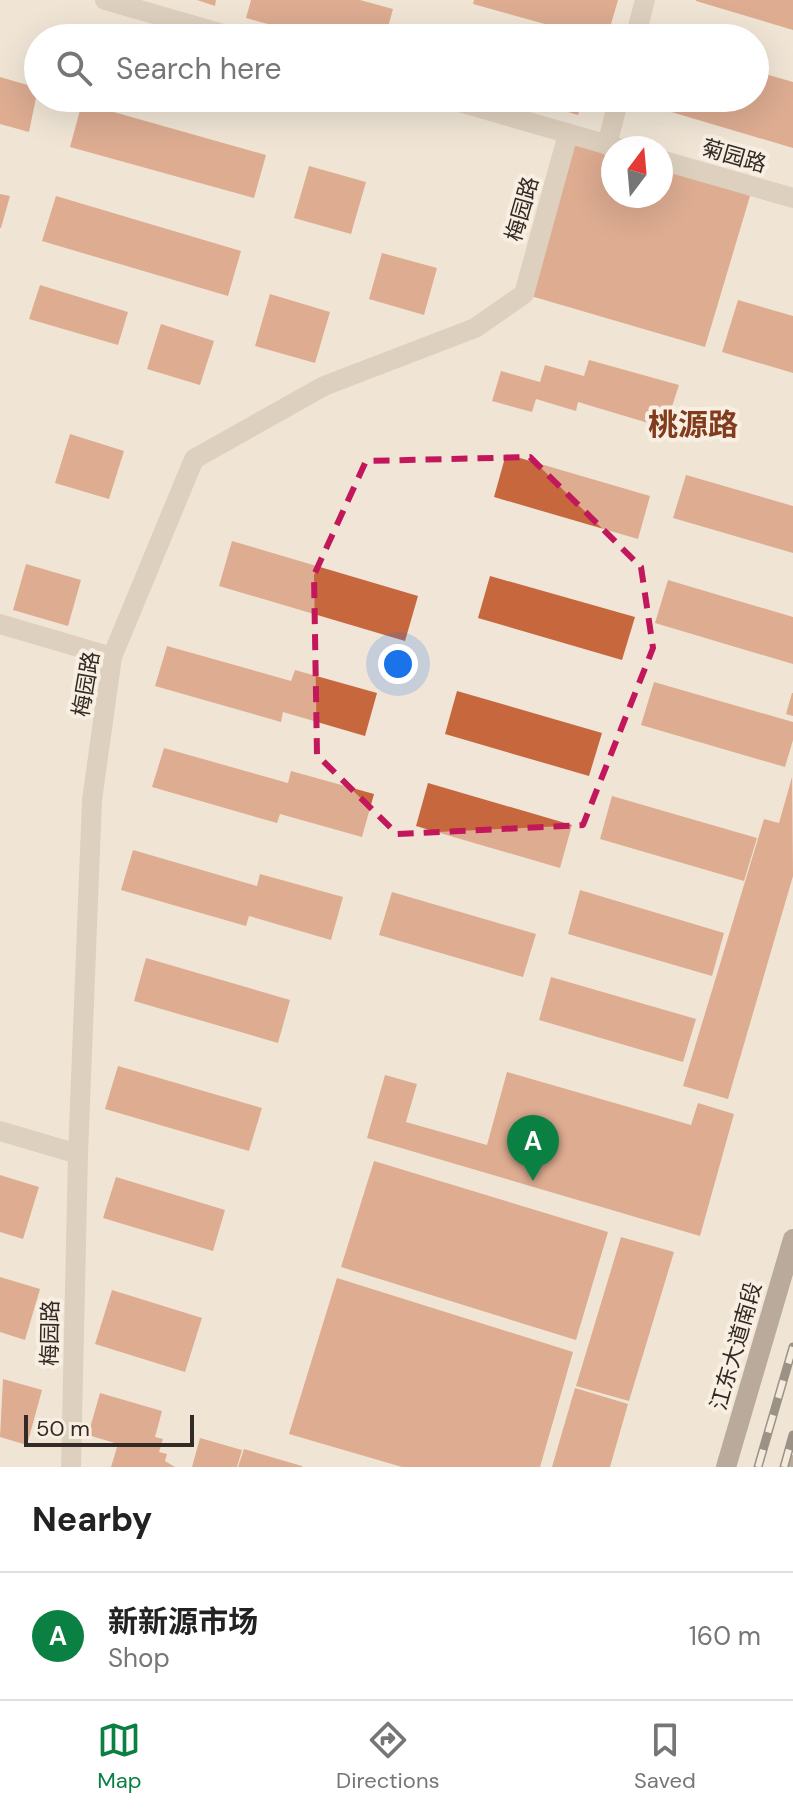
<!DOCTYPE html>
<meta charset="utf-8">
<style>
:root{--surface:#fff;--page:#f6f6f6;--text:#222;--muted:#767676;--line:#e0e0e0;--accent:#0b8043}
body{margin:0;font-family:"DM Sans","Noto Sans SC",sans-serif;background:var(--page);color:var(--text)}
.compass{position:absolute;left:601px;top:136px;width:72px;height:72px;border-radius:50%;background:var(--surface);box-shadow:0 8px 32px #0002;rotate:16deg}
.scale{position:absolute;left:24px;bottom:20px;width:170px;box-sizing:border-box;padding-left:8px;border:4px solid #332a25;border-top:0;font-size:22px;line-height:28px;white-space:nowrap;color:#332a25;-webkit-text-stroke:6px #f8efe2;paint-order:stroke}
.you{position:absolute;left:398px;top:664px;width:28px;height:28px;margin:-20px;border:6px solid #fff;border-radius:50%;background:#1a73e8;box-shadow:0 0 0 12px #1a73e833}
.badge{display:grid;place-items:center;width:52px;height:52px;border-radius:50%;background:var(--accent);color:#fff;font-size:26px;font-weight:700}
.pin{position:absolute;translate:-50% -66px;filter:drop-shadow(0 2px 4px #0008)}
.pin::after{content:'';position:absolute;top:42px;width:28px;height:24px;background:inherit;clip-path:polygon(0 0,100% 0,50% 100%)}
.list{margin:0;padding:0;list-style:none}
h2{display:flex;justify-content:space-between;align-items:center;height:104px;margin:0;padding:0 32px;font-size:34px}
h2 small{font-size:26px;font-weight:400;color:var(--muted)}
.list li{display:grid;grid-template-columns:52px 1fr auto;gap:24px;align-items:center;box-sizing:border-box;height:128px;padding:0 32px;border-top:2px solid var(--line)}
.list b{display:block;font-size:30px;white-space:nowrap}
.list p{margin:0;font-size:26px;white-space:nowrap;color:var(--muted)}
.list em{font-size:26px;font-style:normal;color:var(--muted)}
.icon{flex:none;width:44px;height:44px;fill:none;stroke:currentColor;stroke-width:2;stroke-linecap:round;stroke-linejoin:round}
.map{position:relative;flex:none;width:793px;height:1467px;overflow:hidden}
.search{position:absolute;background:var(--surface);box-shadow:0 8px 32px #0002;left:24px;right:24px;top:24px;height:88px;display:flex;align-items:center;gap:20px;box-sizing:border-box;padding:0 28px;border-radius:44px;color:var(--muted);font-size:30px}
.sheet{height:232px;background:var(--surface)}
nav{display:flex;justify-content:space-around;align-items:center;box-sizing:border-box;height:112px;border-top:2px solid var(--line);background:var(--surface);font-size:22px;color:var(--muted)}
nav a{display:grid;justify-items:center;gap:4px}
nav .on{color:var(--accent)}
.map>svg:first-child{display:block}
.building{fill:#c6673e}
.lines{fill:none;stroke-linecap:round;stroke-linejoin:round}
.minor{stroke:#c8b6a2;stroke-width:20}
.tertiary{stroke:#c8b6a2;stroke-width:20}
.primary{stroke:#756255;stroke-width:20}
.rail-casing{stroke:#332a25;stroke-width:9}
.rail{stroke:#f8efe2;stroke-width:6;stroke-dasharray:18;stroke-linecap:butt}
.marked{fill:none;stroke:#c2185b;stroke-width:6;stroke-dasharray:16 10;stroke-linejoin:round}
.labels{text-anchor:middle;dominant-baseline:central;stroke-width:8;stroke-linejoin:round;paint-order:stroke}
.street-label{font-size:22px;fill:#332a25;stroke:#f8efe2}
.district-label{font-size:30px;font-weight:bold;fill:#813c1e;stroke:#f8efe2}
</style>
<div class="map">
<svg width="793" height="1467" viewBox="0 0 793 1467">
<rect width="100%" height="100%" fill="#f0e5d6"/>
<path class="building" d="M197,0H216L215,6Z
M251,0H360L393,9L385,38H319L246,18Z
M474,0H618L607,38H595L473,4Z
M696,0H793V30L696,1Z
M432,25L477,37V38H429Z
M755,71L793,82V148L641,103L642,98H755Z
M0,77L38,88L29,132L0,124Z
M522,98H583L578,115Z
M82,103L266,155L254,198L70,147Z
M568,134L613,146V196H661V160L753,186L705,347L524,294Z
M309,166L366,182L351,234L294,218Z
M0,194L10,196L1,228H0Z
M56,196L241,251L228,296L42,241Z
M382,253L437,268L424,315L369,299Z
M40,285L128,312L118,345L29,319Z
M270,294L330,312L315,363L255,346Z
M738,300L793,316V373L722,352Z
M161,324L214,341L200,385L147,369Z
M589,360L679,385L665,428L578,402L576,411L536,399L532,412L492,401L501,371L540,382L545,365L584,376Z
M70,434L124,451L109,499L55,483Z
M506,454L650,496L638,539L494,497Z
M686,475L793,506V553L673,518Z
M232,541L418,596L405,641L219,586Z
M26,564L81,580L68,626L13,610Z
M490,576L635,617L622,660L478,618Z
M668,580L793,617V664L655,623Z
M167,646L291,681L295,670L377,693L365,736L283,712L281,722L155,686Z
M654,682L793,722V740L785,767L641,725Z
M457,691L602,733L589,776L445,734Z
M792,693H793V716L786,714Z
M164,748L288,783L291,771L374,794L362,837L280,814L277,823L152,787Z
M792,777L793,876L728,1099L683,1086L764,819L779,823Z
M428,783L572,825L560,868L416,826Z
M612,796L757,838L744,881L600,839Z
M133,850L257,886L260,874L343,897L331,940L249,916L246,926L121,890Z
M580,890L724,933L712,976L568,934Z
M392,892L536,934L523,977L379,935Z
M146,958L290,1000L278,1043L134,1001Z
M551,977L696,1019L683,1062L539,1020Z
M118,1066L262,1108L249,1151L105,1109Z
M507,1072L691,1125L698,1103L734,1114L700,1236L367,1138L385,1075L417,1084L406,1122L487,1145Z
M374,1161L608,1232L576,1340L341,1267Z
M0,1175L39,1187L23,1239L0,1232Z
M116,1177L225,1210L213,1251L103,1218Z
M621,1237L674,1252L629,1401L576,1386Z
M0,1277L40,1289L25,1340L0,1332Z
M337,1278L573,1352L540,1467H402L289,1434Z
M112,1290L202,1318L185,1372L95,1344Z
M3,1379L42,1390L27,1445L0,1437Z
M575,1388L628,1404L610,1467H552Z
M100,1393L162,1411L155,1437L163,1439L159,1452L167,1454L165,1461L175,1467H111L118,1444L88,1435Z
M200,1438L242,1450L237,1467H192Z
M244,1449L302,1466V1467H238Z"/>
<g class="lines">
<path class="minor" d="M635,38L645,0
M607,145L619,98
M0,624L112,657
M0,1131L78,1154
M71,1467L78,1154L92,800L112,657L194,459L324,386L475,328L524,294L568,134"/>
<path class="tertiary" d="M105,0L237,38
M445,98L619,148
M661,160L793,198"/>
<path class="primary" d="M726,1467L793,1239
M792,1467L793,1465"/>
<g class="rail-casing">
<path id="rail" d="M758,1467L793,1347
M784,1467L793,1435"/>
</g>
<use href="#rail" class="rail"/>
</g>
<path d="M0 0H793V1467H0ZM530,457L641,567L653,648L583,825L397,834L317,755L314,575L366,461Z" fill="#f0e5d6" fill-opacity=".55" fill-rule="evenodd"/>
<path class="marked" d="M530,457L641,567L653,648L583,825L397,834L317,755L314,575L366,461Z"/>
<g class="labels">
<g class="street-label">
<text transform="translate(734 156) rotate(16)">菊园路</text>
<text transform="translate(522 209) rotate(-74)">梅园路</text>
<text transform="translate(86 684) rotate(-80)">梅园路</text>
<text transform="translate(50 1333) rotate(-89)">梅园路</text>
<text transform="translate(736 1346) rotate(-74)">江东大道南段</text>
</g>
<g class="district-label">
<text x="693" y="424">桃源路</text>
</g>
</g>
</svg>
<svg class="compass" viewBox="-18 -18 36 36"><path d="M0-13l5 13h-10z" fill="#e53935"/><path d="M0 13l5-13h-10z" fill="#767676"/></svg>
<div class="scale">50 m</div>
<div class="you"></div>
<div class="pin badge" style="left:533px;top:1181px">A</div>
<div class="search"><svg class="icon" aria-label="search" viewBox="0 0 24 24"><circle cx="10" cy="10" r="6"/><path d="M15 15l6 6"/></svg>Search here</div>
</div>
<section class="sheet">
<h2>Nearby<small></small></h2>
<ul class="list">
<li><span class="badge">A</span><div><b>新新源市场</b><p>Shop</p></div><em>160 m</em></li>
</ul>
</section>
<nav>
<a class="on"><svg class="icon" aria-label="map" viewBox="0 0 24 24"><path d="M3 6l6-2 6 2 6-2v14l-6 2-6-2-6 2zM9 4v14M15 6v14"/></svg>Map</a>
<a><svg class="icon" aria-label="directions" viewBox="0 0 24 24"><path d="M12 3l9 9-9 9-9-9zM9 14v-3h6M13 9l2 2-2 2"/></svg>Directions</a>
<a><svg class="icon" aria-label="saved" viewBox="0 0 24 24"><path d="M7 4h10v16l-5-4-5 4z"/></svg>Saved</a>
</nav>
